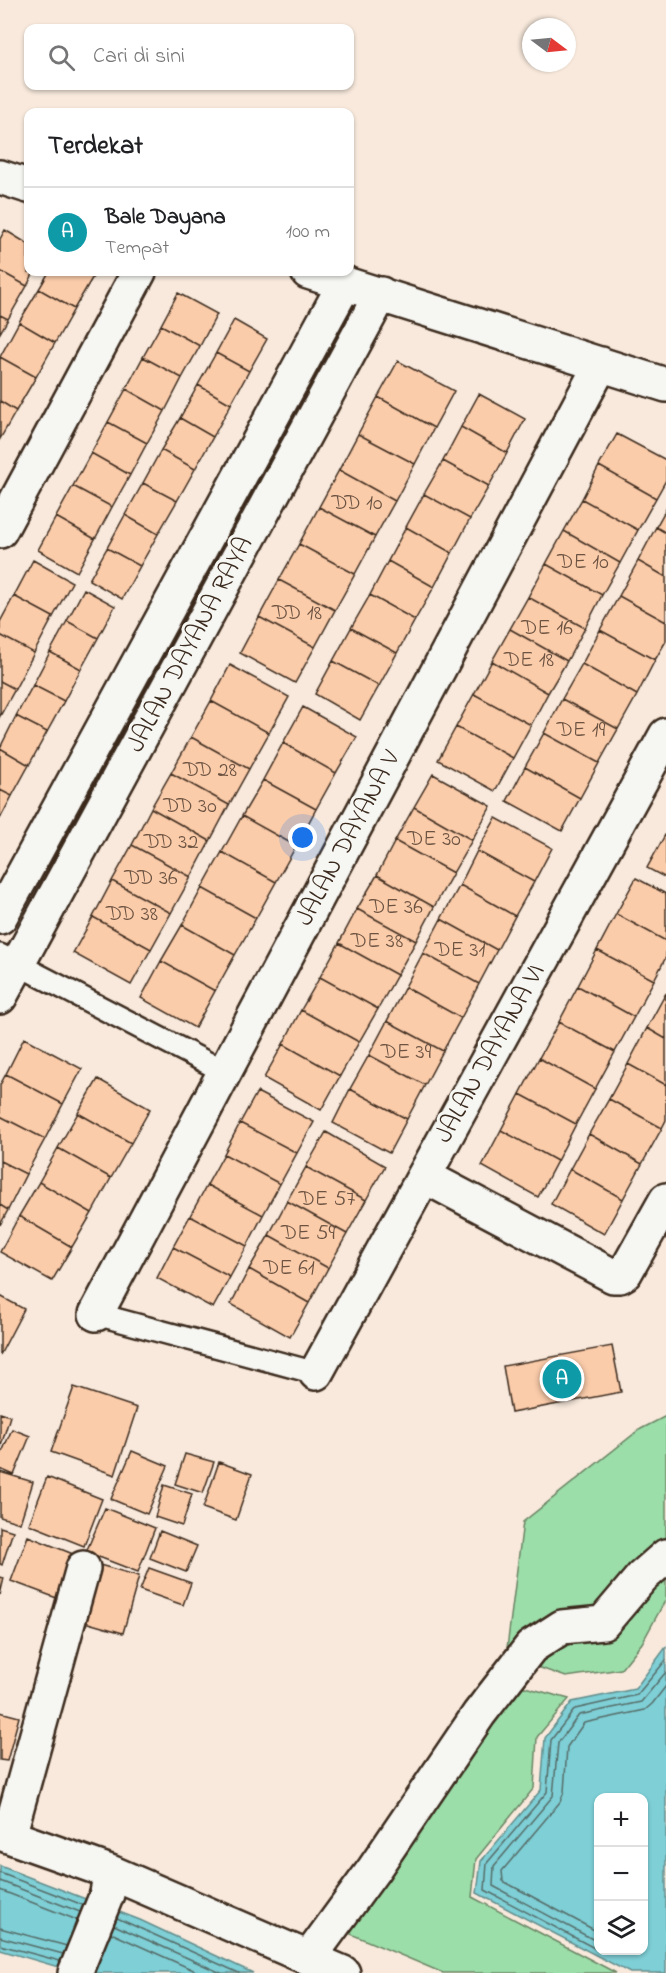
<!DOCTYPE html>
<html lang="id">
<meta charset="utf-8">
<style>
:root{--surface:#fff;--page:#f6f6f6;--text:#202124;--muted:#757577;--line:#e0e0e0;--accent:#0b8043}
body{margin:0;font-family:"Indie Flower",sans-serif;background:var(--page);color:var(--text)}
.controls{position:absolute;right:18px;bottom:18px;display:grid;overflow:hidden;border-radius:12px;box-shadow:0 2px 4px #0004}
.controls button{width:54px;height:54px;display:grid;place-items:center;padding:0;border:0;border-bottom:2px solid var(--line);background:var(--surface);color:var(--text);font:30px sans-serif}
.compass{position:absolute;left:522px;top:18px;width:54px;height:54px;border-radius:50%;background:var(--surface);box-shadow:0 2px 4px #0004;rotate:106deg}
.you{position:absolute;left:303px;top:838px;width:21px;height:21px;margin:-15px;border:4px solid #fff;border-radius:50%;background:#1a73e8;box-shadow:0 0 0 9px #1a73e833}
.badge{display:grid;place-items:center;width:39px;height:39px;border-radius:50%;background:var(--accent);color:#fff;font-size:20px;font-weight:700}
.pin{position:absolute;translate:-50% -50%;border:3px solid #fff;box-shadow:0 2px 6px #0006}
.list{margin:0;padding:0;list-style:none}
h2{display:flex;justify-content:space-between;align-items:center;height:78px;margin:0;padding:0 24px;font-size:26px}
h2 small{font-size:20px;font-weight:400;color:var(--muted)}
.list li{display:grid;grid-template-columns:39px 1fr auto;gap:18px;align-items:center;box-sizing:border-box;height:90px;padding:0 24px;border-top:2px solid var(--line)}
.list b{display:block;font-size:22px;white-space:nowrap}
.list p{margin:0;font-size:20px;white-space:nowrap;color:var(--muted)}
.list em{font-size:20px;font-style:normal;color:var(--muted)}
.icon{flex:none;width:33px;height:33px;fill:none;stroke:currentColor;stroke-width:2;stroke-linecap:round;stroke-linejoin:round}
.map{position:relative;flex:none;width:666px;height:1973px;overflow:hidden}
.search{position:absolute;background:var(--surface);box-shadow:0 2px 4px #0004;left:24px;top:24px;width:330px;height:66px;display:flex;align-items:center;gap:15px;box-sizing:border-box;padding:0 21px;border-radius:12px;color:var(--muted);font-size:22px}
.panel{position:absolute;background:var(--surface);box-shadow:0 2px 4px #0004;left:24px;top:108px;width:330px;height:168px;border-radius:12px}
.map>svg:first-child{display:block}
.green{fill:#9bdea9;stroke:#6b8464;stroke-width:1.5}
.water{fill:#7ecfd6;stroke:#638d8c;stroke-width:1.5;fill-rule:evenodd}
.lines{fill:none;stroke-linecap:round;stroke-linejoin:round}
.shore{stroke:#566c68;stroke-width:1.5}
.building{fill:#fbccaa;stroke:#3b2a1e;stroke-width:1.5}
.service-casing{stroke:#3b2a1e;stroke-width:26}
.minor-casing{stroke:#3b2a1e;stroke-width:38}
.service{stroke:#f6f6f2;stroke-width:21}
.minor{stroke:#f6f6f2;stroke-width:33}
.labels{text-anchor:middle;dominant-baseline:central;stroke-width:6;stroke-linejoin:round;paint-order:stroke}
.number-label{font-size:22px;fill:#6b5241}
.street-label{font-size:26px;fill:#3b2a1e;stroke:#f6f6f2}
</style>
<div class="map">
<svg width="666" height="1973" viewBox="0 0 666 1973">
<rect width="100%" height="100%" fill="#f8e9dc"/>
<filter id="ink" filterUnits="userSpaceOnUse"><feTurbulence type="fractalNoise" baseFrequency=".0167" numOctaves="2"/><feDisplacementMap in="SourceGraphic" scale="12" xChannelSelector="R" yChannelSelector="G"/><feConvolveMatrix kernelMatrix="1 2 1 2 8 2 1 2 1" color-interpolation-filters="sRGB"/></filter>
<g filter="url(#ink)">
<path class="green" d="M666,1416V1599L642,1643L621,1669L566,1677L506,1656L523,1522L639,1430Z
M510,1683L569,1699L537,1737L534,1788L476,1859L472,1897L616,1973H443L346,1932Z"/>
<path class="water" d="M666,1647V1973H630L477,1893L481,1861L541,1790L545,1738L572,1702L635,1689ZM598,1798H644V1950H598Z
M0,1866L140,1920L253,1973H79L0,1950Z"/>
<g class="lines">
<path class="shore" d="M0,1873L83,1905
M0,1881L80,1912
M0,1890L77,1920
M117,1918L239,1973
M114,1925L221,1973
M0,1928L67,1946
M598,1932L503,1881L502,1871L560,1802L564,1792L567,1747L584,1723L645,1710L652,1704L666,1686
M111,1933L200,1973
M0,1937L63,1954
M598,1942L493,1886L494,1866L553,1796L558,1743L579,1715L641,1702L666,1672
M0,1945L60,1961
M598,1950L485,1890L487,1863L547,1792L551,1740L575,1709L637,1695L666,1660"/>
</g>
<path class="building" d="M5,230L28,244V272H34L27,286L0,271V239Z
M0,271L27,286L8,319L0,315Z
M49,272H88L94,275L74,309L39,289Z
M39,289L74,309L55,343L19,322Z
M178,293L217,314L200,346L161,325Z
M0,315L8,319L0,333Z
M234,320L267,339L249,371L216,353Z
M19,322L55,343L36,377L0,357Z
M161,325L200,346L182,378L143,357Z
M216,353L249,371L231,404L198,385Z
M0,357L36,377L16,411L0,401Z
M143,357L182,378L165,411L126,389Z
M398,361L454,391L434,428L378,397Z
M198,385L231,404L213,437L180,418Z
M126,389L165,411L147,443L108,422Z
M479,394L525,419L507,453L461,427Z
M378,397L434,428L415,464L358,434Z
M0,401L16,411L0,439Z
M180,418L213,437L195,469L161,450Z
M108,422L147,443L130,475L91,453Z
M461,427L507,453L489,486L443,461Z
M358,434L415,464L395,501L339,470Z
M617,434L666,460V480L656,498L599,466Z
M161,450L195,469L177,501L143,483Z
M91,453L130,475L112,507L73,486Z
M443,461L489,486L470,519L424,494Z
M599,466L656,498L638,530L582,499Z
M339,470L395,501L375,537L319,507Z
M143,483L177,501L158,534L125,515Z
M73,486L112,507L95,539L56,517Z
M424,494L470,519L452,553L406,527Z
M582,499L638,530L620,563L564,531Z
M319,507L375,537L355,574L299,544Z
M666,509V533L656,527Z
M125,515L158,534L140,566L107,548Z
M56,517L95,539L77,572L38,550Z
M406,527L452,553L434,587L388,561Z
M656,527L666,533V577L638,561Z
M564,531L620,563L602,595L546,564Z
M299,544L355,574L335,610L279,580Z
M107,548L140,566L122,599L89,580Z
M33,560L72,582L53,617L14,596Z
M388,561L434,587L415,620L370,595Z
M638,561L666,577V622L619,596Z
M546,564L602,595L585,628L528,597Z
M279,580L335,610L315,647L259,617Z
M84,589L115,606L98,638L67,621Z
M370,595L415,620L397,653L351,628Z
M14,596L53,617L34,653L0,635V622Z
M619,596L666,622V641L655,660L600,630Z
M528,597L585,628L567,661L510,629Z
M259,617L315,647L295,683L240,653Z
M67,621L98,638L81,669L50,652Z
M351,628L397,653L379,686L333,661Z
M510,629L567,661L548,693L492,661Z
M600,630L655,660L637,695L582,664Z
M0,635L34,653L15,689L0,681Z
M50,652L81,669L64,701L33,685Z
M333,661L379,686L360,720L315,694Z
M492,661L548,693L531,725L474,694Z
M582,664L637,695L618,729L562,699Z
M230,665L289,697L269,733L211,701Z
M0,681L15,689L0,716Z
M33,685L64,701L47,732L16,716Z
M474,694L531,725L513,758L456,727Z
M562,699L618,729L599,763L544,733Z
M211,701L269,733L249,769L191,737Z
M303,707L357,737L336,773L283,743Z
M16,716L47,732L29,765L0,748Z
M456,727L513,758L495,791L438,760Z
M544,733L599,763L580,798L525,767Z
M191,737L249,769L229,805L171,773Z
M283,743L336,773L316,809L263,780Z
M0,748L29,765L12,796L0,790Z
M525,767L580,798L562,831L507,801Z
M171,773L229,805L210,841L151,808Z
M433,774L491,806L472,840L414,807Z
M263,780L316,809L296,846L242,816Z
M0,790L12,796L0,819Z
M414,807L472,840L453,873L395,841Z
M151,808L210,841L191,877L132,845Z
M242,816L296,846L276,882L222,852Z
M496,818L552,848L534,882L477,851Z
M665,835H666V878L647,868Z
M395,841L453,873L434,907L377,875Z
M132,845L191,877L171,913L112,881Z
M477,851L534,882L515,916L460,885Z
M222,852L276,882L256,918L202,888Z
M377,875L434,907L416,941L357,909Z
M636,878L666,894V941L616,914Z
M112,881L171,913L151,949L93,917Z
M460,885L515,916L497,950L441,919Z
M202,888L256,918L235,955L182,925Z
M357,909L416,941L397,975L339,943Z
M616,914L666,941V957L654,980L597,950Z
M93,917L151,949L131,985L73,953Z
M441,919L497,950L479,984L423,953Z
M182,925L235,955L215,991L161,961Z
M339,943L397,975L378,1009L320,977Z
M597,950L654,980L634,1017L578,986Z
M423,953L479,984L461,1018L405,987Z
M161,961L215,991L195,1028L141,998Z
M320,977L378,1009L359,1042L301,1010Z
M578,986L634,1017L615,1052L559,1022Z
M405,987L461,1018L443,1051L387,1021Z
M666,993V1039L647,1028Z
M301,1010L359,1042L340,1076L283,1044Z
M387,1021L443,1051L425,1085L369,1055Z
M559,1022L615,1052L595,1089L539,1058Z
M647,1028L666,1039V1085L628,1064Z
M24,1038L82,1069L63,1104L6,1074Z
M283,1044L340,1076L321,1110L264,1078Z
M369,1055L425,1085L407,1119L350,1089Z
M539,1058L595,1089L576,1124L520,1094Z
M628,1064L666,1085V1120L662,1128L609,1099Z
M6,1074L63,1104L45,1139L0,1116V1085Z
M98,1079L150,1109L131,1143L78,1113Z
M350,1089L407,1119L389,1153L333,1123Z
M257,1092L314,1122L297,1153L240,1123Z
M520,1094L576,1124L557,1161L501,1130Z
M609,1099L662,1128L642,1164L589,1134Z
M78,1113L131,1143L111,1178L58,1148Z
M0,1116L45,1139L26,1174L0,1161Z
M240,1123L297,1153L280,1184L224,1154Z
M501,1130L557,1161L538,1197L482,1166Z
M326,1132L385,1166L366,1200L306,1167Z
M589,1134L642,1164L623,1199L570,1169Z
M58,1148L111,1178L92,1213L39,1182Z
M224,1154L280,1184L263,1215L207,1185Z
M0,1161L26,1174L8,1210L0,1205Z
M306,1167L366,1200L347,1234L287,1201Z
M570,1169L623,1199L604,1234L551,1204Z
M39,1182L92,1213L72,1247L19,1216Z
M207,1185L263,1215L247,1246L190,1216Z
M287,1201L347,1234L328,1268L269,1235Z
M0,1205L8,1210L0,1225Z
M19,1216L72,1247L52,1281L0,1252Z
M190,1216L247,1246L230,1277L173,1247Z
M269,1235L328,1268L309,1303L249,1269Z
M173,1247L230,1277L213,1308L157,1278Z
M249,1269L309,1303L290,1337L231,1304Z
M0,1296L24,1309L0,1355Z
M612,1346L621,1392L511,1413L503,1366Z
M74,1387L137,1408L115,1475L51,1452Z
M0,1413L10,1416L1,1446L0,1445Z
M12,1429L30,1436L14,1475L0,1469V1457Z
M132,1451L168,1466L147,1514L111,1499Z
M185,1454L214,1462L203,1493L175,1484Z
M219,1462L252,1474L236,1520L203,1508Z
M0,1472L33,1482L20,1523L0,1517Z
M47,1477L102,1499L84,1546L29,1524Z
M164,1485L192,1494L182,1526L155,1517Z
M105,1508L155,1528L138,1572L86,1552Z
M0,1527L13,1531L2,1565L0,1564Z
M160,1531L197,1546L186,1572L150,1558Z
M28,1536L78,1556L62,1600L11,1581Z
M96,1564L139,1576L123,1633L81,1621Z
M149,1568L191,1583L183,1605L140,1590Z
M0,1577L4,1578L0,1595Z
M0,1712L19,1717L7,1761L0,1760Z"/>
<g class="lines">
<g class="service-casing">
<path id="service" d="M0,955L225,1072
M96,1314L316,1373"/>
</g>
<g class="minor-casing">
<path id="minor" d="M0,177L28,186
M308,272L666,385
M0,531L139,272
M0,917L345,283
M0,997L381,294
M424,1176L613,1276H620L625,1273L666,1200
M96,1314L601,364
M316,1373L666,735
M0,1833L110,1872L343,1973
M9,1836L83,1568
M309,1958L374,1869L479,1714L531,1647L562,1627L603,1623L642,1577L666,1556
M75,1973L107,1894L110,1872"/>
</g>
<use href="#service" class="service"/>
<use href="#minor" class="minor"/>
</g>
</g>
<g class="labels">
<g class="number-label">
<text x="357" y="504">DD 10</text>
<text x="583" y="563">DE 10</text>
<text x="297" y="614">DD 18</text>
<text x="547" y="629">DE 16</text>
<text x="529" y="661">DE 18</text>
<text x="581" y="731">DE 19</text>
<text x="210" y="771">DD 28</text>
<text x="190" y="807">DD 30</text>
<text x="434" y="840">DE 30</text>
<text x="171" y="843">DD 32</text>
<text x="151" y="879">DD 36</text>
<text x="396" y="908">DE 36</text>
<text x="132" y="915">DD 38</text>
<text x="377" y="942">DE 38</text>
<text x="460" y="951">DE 31</text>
<text x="406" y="1053">DE 39</text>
<text x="327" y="1200">DE 57</text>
<text x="308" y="1234">DE 59</text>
<text x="289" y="1269">DE 61</text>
</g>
<g class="street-label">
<text transform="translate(191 645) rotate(-62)">JALAN DAYANA RAYA</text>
<text transform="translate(349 839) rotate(-62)">JALAN DAYANA V</text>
<text transform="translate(491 1054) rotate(-61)">JALAN DAYANA VI</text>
</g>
</g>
</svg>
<div class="controls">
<button>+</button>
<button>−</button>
<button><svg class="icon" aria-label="layers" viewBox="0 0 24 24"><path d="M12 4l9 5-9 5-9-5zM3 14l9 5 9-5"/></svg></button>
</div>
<svg class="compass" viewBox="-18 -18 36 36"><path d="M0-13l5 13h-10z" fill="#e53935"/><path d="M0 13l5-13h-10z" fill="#757577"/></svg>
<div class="you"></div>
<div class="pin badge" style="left:562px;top:1379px;background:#0f9aa8">A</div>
<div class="search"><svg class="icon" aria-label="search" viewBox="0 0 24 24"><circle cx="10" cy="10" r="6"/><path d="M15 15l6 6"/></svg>Cari di sini</div>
<section class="panel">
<h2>Terdekat<small></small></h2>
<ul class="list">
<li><span class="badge" style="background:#0f9aa8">A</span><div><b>Bale Dayana</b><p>Tempat</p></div><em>100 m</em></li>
</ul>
</section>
</div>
